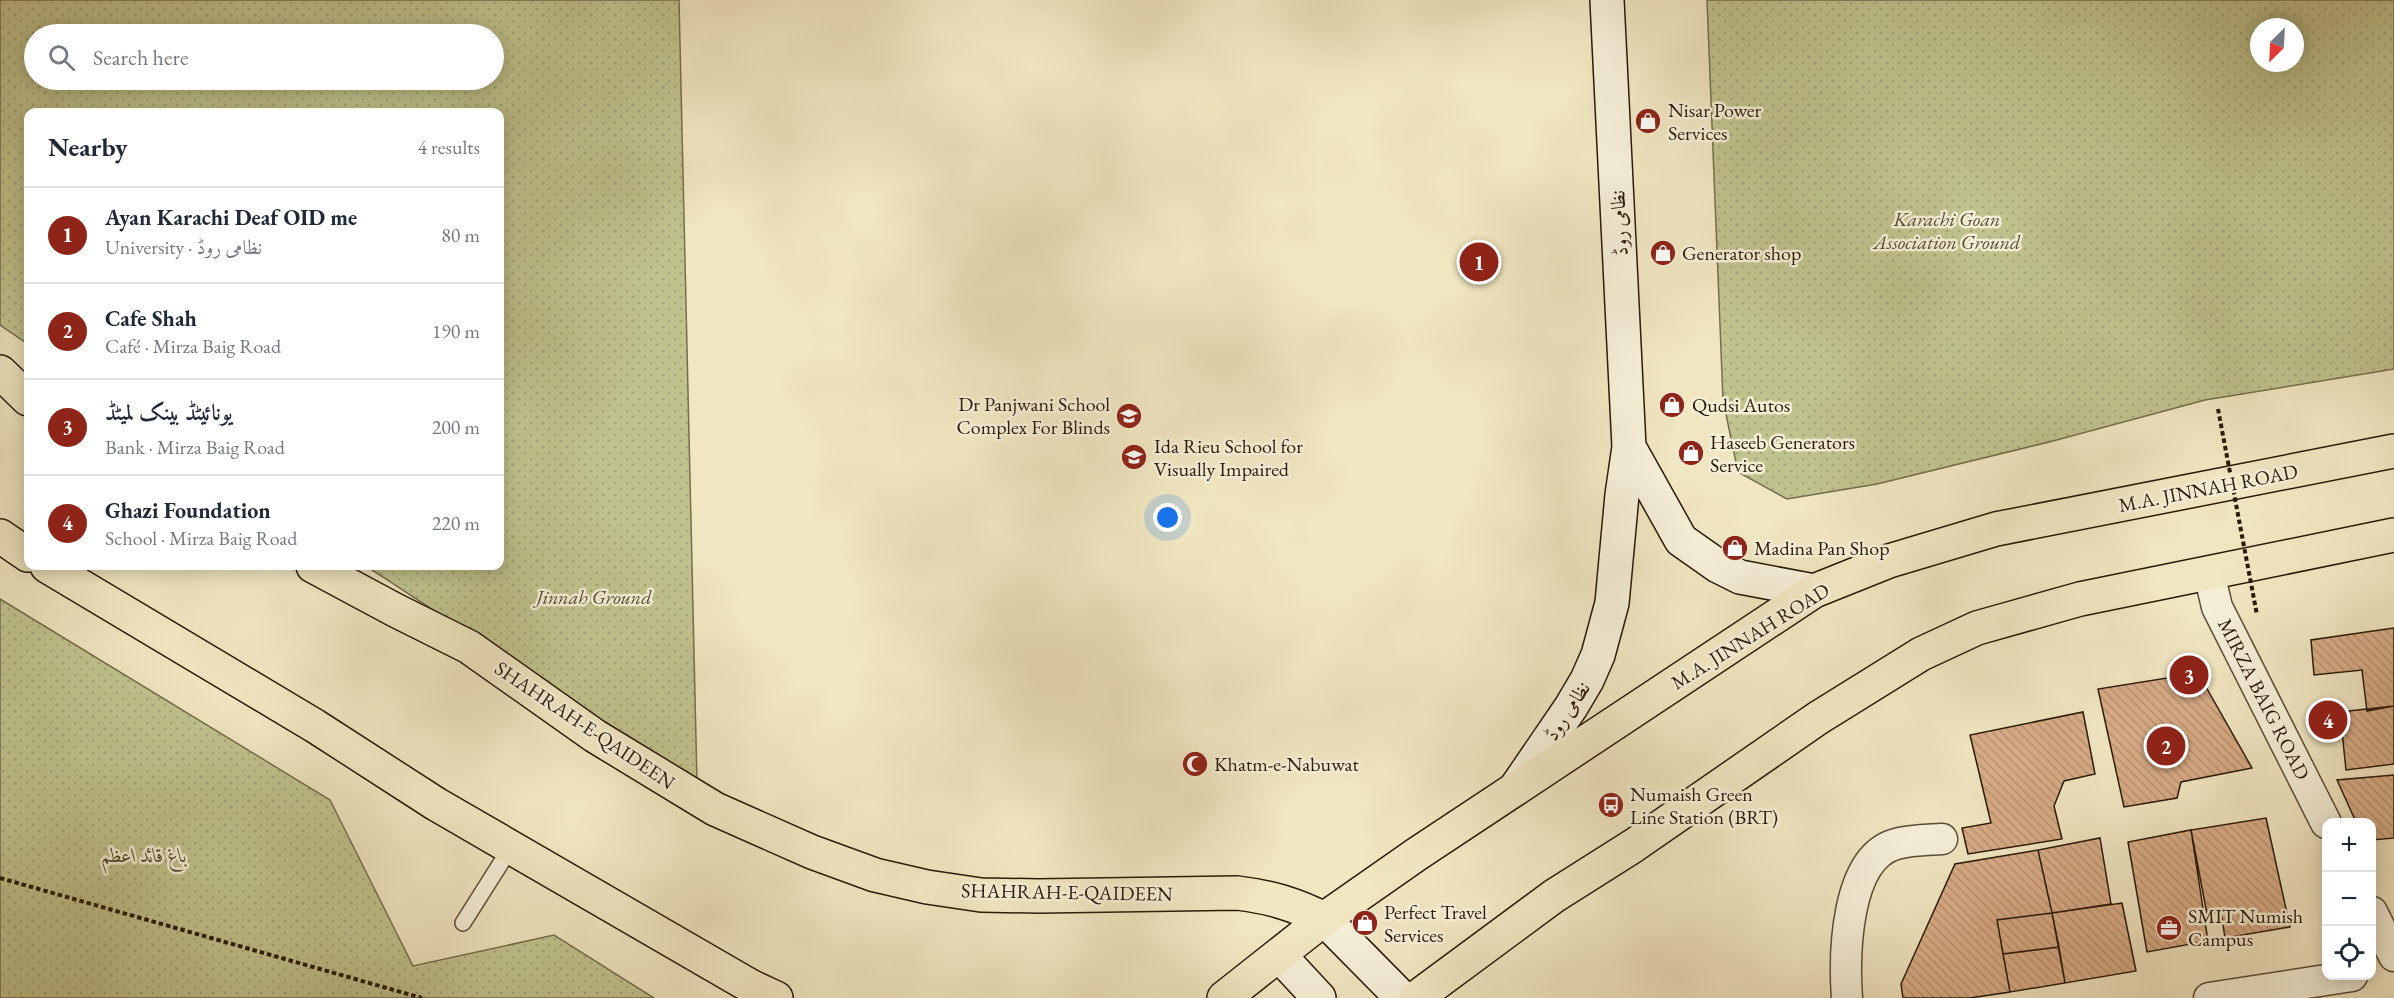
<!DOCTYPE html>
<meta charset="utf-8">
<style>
:root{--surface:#fff;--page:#f2f2f3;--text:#1f2937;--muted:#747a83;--line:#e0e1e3;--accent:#8f2418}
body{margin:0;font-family:"EB Garamond",Amiri,serif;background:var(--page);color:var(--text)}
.controls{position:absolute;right:18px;bottom:18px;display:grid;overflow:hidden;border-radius:12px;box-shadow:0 3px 15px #0003}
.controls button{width:54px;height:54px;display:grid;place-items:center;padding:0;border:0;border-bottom:2px solid var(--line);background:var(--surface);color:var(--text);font:30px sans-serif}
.compass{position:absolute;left:2250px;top:18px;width:54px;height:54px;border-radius:50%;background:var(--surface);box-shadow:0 3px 15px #0003;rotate:204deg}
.you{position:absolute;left:1168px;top:518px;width:21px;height:21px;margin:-15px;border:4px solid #fff;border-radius:50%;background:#1a73e8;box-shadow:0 0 0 9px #1a73e833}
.badge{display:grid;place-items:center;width:39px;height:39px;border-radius:50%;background:var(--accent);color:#fff;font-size:20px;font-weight:700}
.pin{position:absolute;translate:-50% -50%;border:3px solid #fff;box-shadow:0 2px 6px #0006}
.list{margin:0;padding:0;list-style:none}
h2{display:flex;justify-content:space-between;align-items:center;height:78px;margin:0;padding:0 24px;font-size:26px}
h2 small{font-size:20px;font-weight:400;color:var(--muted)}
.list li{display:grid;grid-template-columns:39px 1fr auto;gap:18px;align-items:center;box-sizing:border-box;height:96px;padding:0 24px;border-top:2px solid var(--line)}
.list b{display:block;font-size:22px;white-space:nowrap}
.list p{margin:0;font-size:20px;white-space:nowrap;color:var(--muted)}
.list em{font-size:20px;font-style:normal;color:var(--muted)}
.icon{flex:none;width:33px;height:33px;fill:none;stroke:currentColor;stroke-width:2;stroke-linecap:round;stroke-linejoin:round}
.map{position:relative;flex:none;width:2394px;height:998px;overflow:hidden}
.search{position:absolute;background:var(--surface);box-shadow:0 3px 15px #0003;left:24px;top:24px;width:480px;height:66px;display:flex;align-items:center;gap:15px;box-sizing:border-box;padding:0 21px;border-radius:33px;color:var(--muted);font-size:22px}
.panel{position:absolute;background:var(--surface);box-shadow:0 3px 15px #0003;left:24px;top:108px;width:480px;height:462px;border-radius:12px}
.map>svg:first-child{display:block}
.grass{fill:url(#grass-dots);stroke:#746e4c;stroke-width:1.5;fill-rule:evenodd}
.building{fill:url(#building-back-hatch);stroke:#291a09;stroke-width:1.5}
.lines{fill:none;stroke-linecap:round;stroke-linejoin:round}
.lane-casing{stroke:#5b4d37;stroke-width:18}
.street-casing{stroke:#5b4d37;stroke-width:33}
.secondary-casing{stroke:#291a09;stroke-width:36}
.primary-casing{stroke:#291a09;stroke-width:36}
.highway-casing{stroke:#291a09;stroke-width:36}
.path{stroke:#291a09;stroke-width:4;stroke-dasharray:4.5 3;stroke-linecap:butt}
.lane{stroke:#f5efd7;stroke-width:15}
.street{stroke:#f5efd7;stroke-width:30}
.secondary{stroke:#f5efd7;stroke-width:33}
.primary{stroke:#f0e6c1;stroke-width:33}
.highway{stroke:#f0e6c1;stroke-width:33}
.path-bridge{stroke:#291a09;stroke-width:4;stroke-dasharray:4.5 3;stroke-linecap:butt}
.labels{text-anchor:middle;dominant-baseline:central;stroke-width:5;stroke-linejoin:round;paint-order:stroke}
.poi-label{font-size:20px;fill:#291a09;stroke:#f5efd7;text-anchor:start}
.park-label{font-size:20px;font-style:italic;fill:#564d31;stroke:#f5efd7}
.street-label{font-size:20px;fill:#291a09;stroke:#f5efd7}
</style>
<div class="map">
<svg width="2394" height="998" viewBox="0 0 2394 998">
<defs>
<pattern id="grass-dots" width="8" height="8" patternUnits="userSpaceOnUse" patternTransform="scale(1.5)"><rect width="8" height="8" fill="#c0c38e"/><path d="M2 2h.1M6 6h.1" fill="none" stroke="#a5a779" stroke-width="1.8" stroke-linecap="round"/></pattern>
<pattern id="building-back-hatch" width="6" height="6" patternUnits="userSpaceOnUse" patternTransform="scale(1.5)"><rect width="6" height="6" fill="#d8ac86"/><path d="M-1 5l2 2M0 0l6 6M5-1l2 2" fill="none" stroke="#b99372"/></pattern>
</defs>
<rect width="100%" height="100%" fill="#f0e6c1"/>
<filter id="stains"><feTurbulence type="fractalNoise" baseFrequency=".00333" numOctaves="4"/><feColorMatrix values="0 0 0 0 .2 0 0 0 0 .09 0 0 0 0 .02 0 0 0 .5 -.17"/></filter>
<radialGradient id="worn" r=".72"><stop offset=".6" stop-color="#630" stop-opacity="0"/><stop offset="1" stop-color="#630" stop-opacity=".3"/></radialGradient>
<path class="grass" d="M0,0H679L697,783L366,566H500V112H28V344L0,325ZM34,34H494V80H34Z
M1707,0H2394V369L2205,400L2053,441L1877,484L1787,499L1738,472L1723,400ZM2259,27H2295V63H2259Z
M0,599L330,800L413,966L554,935L654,998H0Z"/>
<path class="building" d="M2394,628V706L2367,711L2362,670L2314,675L2311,640Z
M2198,673L2252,768L2181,782L2177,798L2124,807L2098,689Z
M2394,706V764L2346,770L2340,712Z
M2083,712L2095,774L2064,781L2054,806L2062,839L1968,854L1962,828L1991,823L1970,735Z
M2394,775V838L2372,840V822H2356L2337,780Z
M2266,818L2290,927L2225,938L2221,912L2207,914L2191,830Z
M2191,830L2208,941L2147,952L2128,842Z
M2100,838L2111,904L2052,913L2038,850Z
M2038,850L2052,913L1997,920L2010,992L1970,998H1903L1901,984L1955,864Z
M2122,903L2136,971L2065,983L2052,913Z
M2052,913L2059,947L2003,954L1997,920Z
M2059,947L2065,983L2010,992L2003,954Z"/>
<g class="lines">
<g class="lane-casing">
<path id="lane" d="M463,923L511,847"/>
</g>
<g class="street-casing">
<path id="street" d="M2209,573L2217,607L2326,823
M2372,912L2394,956
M1847,998C1844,956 1845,858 1896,844C1910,840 1927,840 1942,839
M2209,998L2352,976"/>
</g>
<g class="secondary-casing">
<path id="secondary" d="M1629,447L1681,540L1718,566L1740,577L1814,591
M1515,789L1571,707L1587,680L1598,655L1612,603L1622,495L1629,447L1607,0
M1324,919L1402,998
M1279,955L1319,998"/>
</g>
<g class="primary-casing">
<path id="primary" d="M0,372L28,399
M0,536L28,555
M47,566L315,726L436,804L752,987L776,998
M313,566L395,610L469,647L595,736L715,809L812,852L875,875L927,887L981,895L1039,896L1237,893C1270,897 1294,904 1324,919"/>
</g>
<g class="highway-casing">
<path id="highway" d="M752,987L765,998
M1224,998L1324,919L1417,854L1814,591L1889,561L1996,529L2394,451
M1416,998L1554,896L1633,846L1818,718L1921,654L1977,628L2080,599L2394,535"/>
</g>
<path class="path" d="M0,878L422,998"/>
<use href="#lane" class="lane"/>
<use href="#street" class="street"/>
<use href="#secondary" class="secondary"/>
<use href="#primary" class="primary"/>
<use href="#highway" class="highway"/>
<path class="path-bridge" d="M2218,409L2257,615"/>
</g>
<defs>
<g id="shop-disc" transform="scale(1.35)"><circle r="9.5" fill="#8f2418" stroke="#f5efd7"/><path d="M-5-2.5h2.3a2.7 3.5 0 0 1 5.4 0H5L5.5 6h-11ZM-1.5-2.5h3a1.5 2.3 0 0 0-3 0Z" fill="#fff"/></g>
<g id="school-disc" transform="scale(1.35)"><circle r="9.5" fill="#8f2418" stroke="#f5efd7"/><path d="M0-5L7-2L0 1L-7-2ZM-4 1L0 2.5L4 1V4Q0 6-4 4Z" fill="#fff"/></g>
<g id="university-disc" transform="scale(1.35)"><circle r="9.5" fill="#8f2418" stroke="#f5efd7"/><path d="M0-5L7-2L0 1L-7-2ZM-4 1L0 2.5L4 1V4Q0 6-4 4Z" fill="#fff"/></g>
<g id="mosque-disc" transform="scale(1.35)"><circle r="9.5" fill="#8f2418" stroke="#f5efd7"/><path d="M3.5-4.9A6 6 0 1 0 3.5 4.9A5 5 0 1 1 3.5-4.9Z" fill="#fff"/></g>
<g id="bus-disc" transform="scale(1.35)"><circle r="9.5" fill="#8f2418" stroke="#f5efd7"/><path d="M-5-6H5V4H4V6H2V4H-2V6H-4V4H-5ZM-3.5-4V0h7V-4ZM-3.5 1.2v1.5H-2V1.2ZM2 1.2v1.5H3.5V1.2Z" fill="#fff"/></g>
<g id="office-disc" transform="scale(1.35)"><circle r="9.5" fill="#8f2418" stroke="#f5efd7"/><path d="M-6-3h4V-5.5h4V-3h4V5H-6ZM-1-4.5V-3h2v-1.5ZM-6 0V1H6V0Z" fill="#fff"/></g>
</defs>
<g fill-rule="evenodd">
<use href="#shop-disc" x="1648" y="121"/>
<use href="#shop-disc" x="1663" y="253"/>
<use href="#shop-disc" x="1672" y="405"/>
<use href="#school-disc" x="1129" y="416"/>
<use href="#shop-disc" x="1691" y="453"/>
<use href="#university-disc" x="1134" y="457"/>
<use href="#shop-disc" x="1735" y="548"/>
<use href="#mosque-disc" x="1195" y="764"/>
<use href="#bus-disc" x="1611" y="805"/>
<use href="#shop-disc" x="1365" y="923"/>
<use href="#office-disc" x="2169" y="928"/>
</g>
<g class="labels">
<g class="poi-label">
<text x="1668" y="110">Nisar Power<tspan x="1668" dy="23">Services</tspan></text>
<text x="1682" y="253">Generator shop</text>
<text x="1110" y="404" text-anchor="end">Dr Panjwani School<tspan x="1110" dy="23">Complex For Blinds</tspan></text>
<text x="1692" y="405">Qudsi Autos</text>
<text x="1710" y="442">Haseeb Generators<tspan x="1710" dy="23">Service</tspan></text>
<text x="1154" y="446">Ida Rieu School for<tspan x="1154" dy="23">Visually Impaired</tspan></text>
<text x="1754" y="548">Madina Pan Shop</text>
<text x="1214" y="764">Khatm-e-Nabuwat</text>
<text x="1630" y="794">Numaish Green<tspan x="1630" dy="23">Line Station (BRT)</tspan></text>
<text x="1384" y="912">Perfect Travel<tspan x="1384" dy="23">Services</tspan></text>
<text x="2188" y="916">SMIT Numish<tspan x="2188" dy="23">Campus</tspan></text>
</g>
<g class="park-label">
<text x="1947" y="219">Karachi Goan<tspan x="1947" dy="23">Association Ground</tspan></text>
<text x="594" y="597">Jinnah Ground</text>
<text x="144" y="855">باغ قائد اعظم</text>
</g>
<g class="street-label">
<text transform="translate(1619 223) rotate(-93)">نظامی روڈ</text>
<text transform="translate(2208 488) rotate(-11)">M.A. JINNAH ROAD</text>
<text transform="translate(1750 636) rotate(-32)">M.A. JINNAH ROAD</text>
<text transform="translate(2264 699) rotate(63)">MIRZA BAIG ROAD</text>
<text transform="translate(1567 711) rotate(-57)">نظامی روڈ</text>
<text transform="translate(585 725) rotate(34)">SHAHRAH-E-QAIDEEN</text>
<text transform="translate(1067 892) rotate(1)">SHAHRAH-E-QAIDEEN</text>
</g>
</g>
<rect width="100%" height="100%" filter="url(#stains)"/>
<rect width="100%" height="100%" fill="url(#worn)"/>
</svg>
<div class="controls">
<button>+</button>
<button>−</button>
<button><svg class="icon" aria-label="locate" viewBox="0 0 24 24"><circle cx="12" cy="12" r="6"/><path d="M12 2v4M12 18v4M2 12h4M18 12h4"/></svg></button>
</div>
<svg class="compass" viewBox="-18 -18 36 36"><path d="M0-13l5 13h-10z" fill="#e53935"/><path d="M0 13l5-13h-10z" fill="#747a83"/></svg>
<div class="you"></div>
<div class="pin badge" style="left:1479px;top:262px">1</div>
<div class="pin badge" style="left:2166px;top:746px">2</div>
<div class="pin badge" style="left:2189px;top:675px">3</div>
<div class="pin badge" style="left:2328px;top:720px">4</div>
<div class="search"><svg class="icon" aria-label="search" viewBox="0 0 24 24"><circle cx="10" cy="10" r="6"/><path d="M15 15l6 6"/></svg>Search here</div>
<section class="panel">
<h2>Nearby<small>4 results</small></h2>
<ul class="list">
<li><span class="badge">1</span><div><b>Ayan Karachi Deaf OID me</b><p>University · نظامی روڈ</p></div><em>80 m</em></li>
<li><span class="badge">2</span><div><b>Cafe Shah</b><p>Café · Mirza Baig Road</p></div><em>190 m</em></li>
<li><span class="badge">3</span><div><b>یونائیٹڈ بینک لمیٹڈ</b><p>Bank · Mirza Baig Road</p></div><em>200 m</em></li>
<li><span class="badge">4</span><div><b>Ghazi Foundation</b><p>School · Mirza Baig Road</p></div><em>220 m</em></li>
</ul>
</section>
</div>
